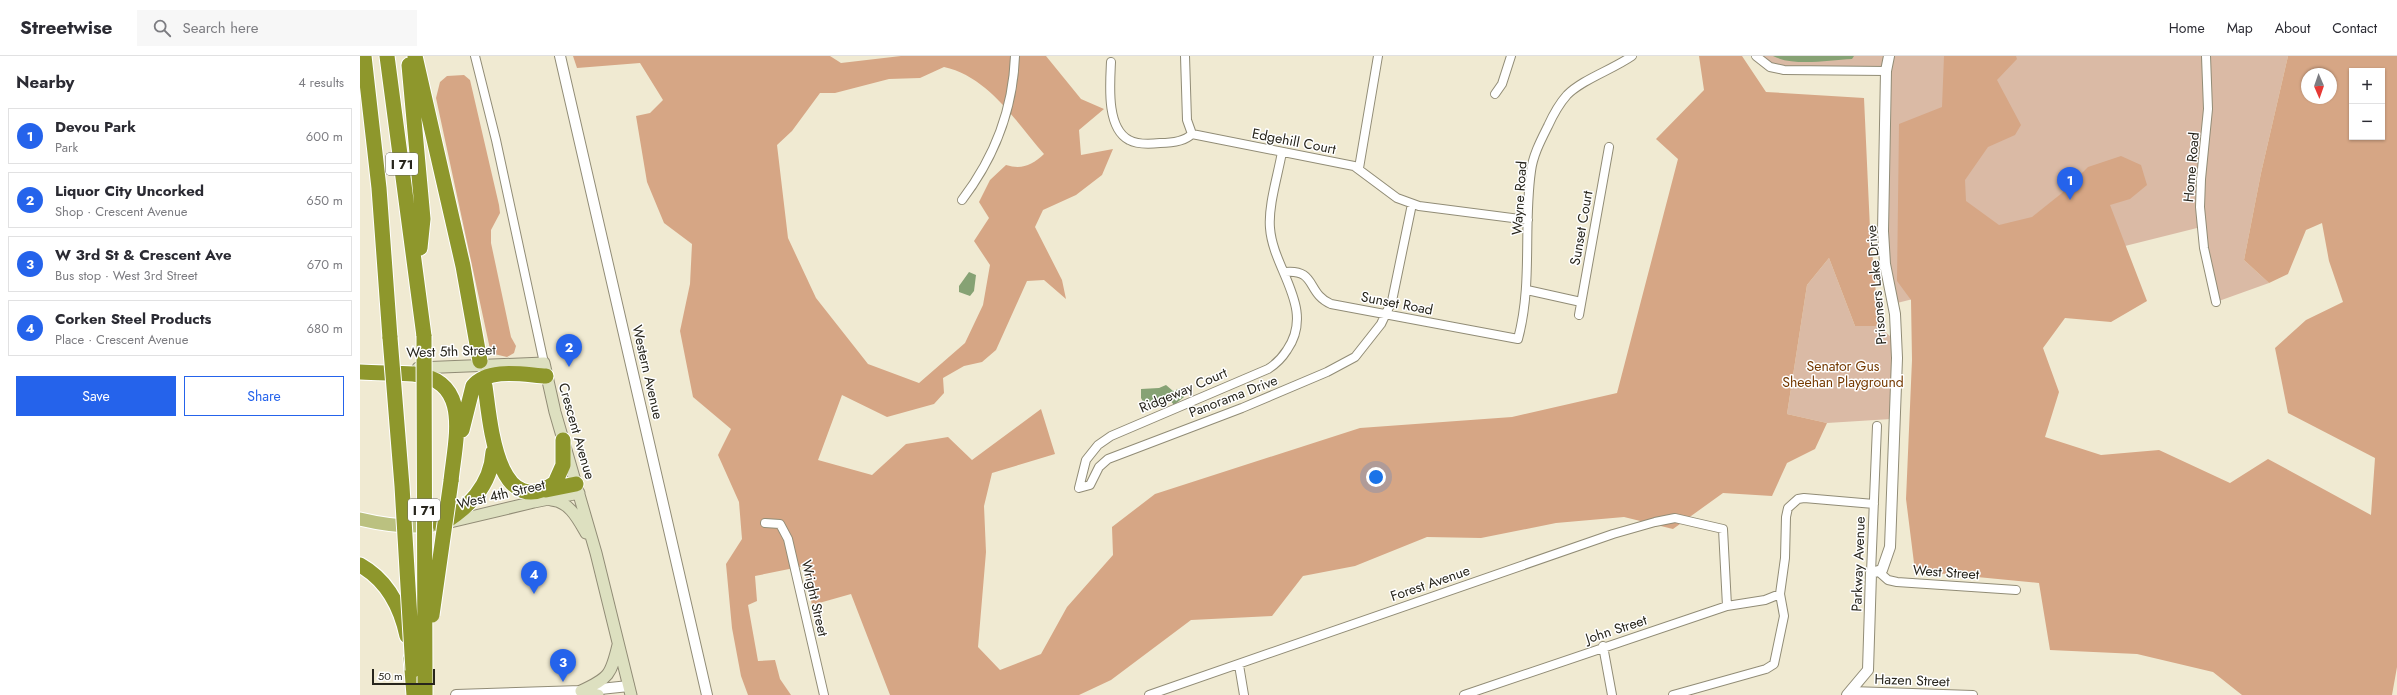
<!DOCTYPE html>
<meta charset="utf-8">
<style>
:root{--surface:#fff;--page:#f7f7f7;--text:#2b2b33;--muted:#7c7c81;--line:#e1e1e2;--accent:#2563eb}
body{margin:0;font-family:Jost,sans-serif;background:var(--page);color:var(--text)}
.controls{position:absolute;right:12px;top:12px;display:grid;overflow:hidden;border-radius:0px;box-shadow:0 1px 3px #0004}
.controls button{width:36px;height:36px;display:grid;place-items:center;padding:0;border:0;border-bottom:1px solid var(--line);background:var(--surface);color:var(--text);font:20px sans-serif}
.compass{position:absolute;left:1941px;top:12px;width:36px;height:36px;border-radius:50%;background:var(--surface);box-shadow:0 1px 3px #0004;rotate:178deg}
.scale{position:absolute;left:12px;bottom:10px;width:63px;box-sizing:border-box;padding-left:4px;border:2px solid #27251c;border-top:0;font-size:11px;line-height:14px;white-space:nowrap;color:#27251c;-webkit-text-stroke:3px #fff;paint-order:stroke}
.you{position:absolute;left:1016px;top:421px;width:14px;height:14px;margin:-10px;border:3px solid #fff;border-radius:50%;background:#1a73e8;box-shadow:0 0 0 6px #1a73e833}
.badge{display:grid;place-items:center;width:26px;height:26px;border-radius:50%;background:var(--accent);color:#fff;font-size:13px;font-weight:700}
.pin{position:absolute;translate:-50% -33px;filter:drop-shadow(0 1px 2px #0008)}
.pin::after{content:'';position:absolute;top:21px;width:14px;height:12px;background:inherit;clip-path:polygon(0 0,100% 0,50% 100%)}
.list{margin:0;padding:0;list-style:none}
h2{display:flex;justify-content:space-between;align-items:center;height:52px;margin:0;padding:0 16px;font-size:17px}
h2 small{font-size:13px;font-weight:400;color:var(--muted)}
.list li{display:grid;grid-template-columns:26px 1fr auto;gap:12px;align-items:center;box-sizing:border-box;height:56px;margin:0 8px 8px;padding:0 8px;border:1px solid var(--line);border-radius:0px}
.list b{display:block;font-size:15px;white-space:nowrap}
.list p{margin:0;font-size:13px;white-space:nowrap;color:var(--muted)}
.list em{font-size:13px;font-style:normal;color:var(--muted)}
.actions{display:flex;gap:8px;padding:12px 16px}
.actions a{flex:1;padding:9px 0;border:1px solid var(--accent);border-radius:0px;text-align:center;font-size:14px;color:var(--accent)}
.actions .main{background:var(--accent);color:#fff}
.icon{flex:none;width:22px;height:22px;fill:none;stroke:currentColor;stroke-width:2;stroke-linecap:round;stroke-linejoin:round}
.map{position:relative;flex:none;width:2037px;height:639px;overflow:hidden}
header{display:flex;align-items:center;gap:24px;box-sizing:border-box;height:56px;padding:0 20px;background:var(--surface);border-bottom:1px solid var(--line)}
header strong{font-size:19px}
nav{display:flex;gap:22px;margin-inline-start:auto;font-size:14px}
.search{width:280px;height:36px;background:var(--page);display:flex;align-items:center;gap:10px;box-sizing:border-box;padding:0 14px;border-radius:0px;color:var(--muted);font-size:15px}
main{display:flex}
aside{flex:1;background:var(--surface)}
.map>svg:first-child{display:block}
.green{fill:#dabaa5}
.forest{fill:#d6a685;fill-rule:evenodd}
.water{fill:#86a274}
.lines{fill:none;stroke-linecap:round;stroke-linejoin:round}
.minor-casing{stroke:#918c76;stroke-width:10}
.tertiary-casing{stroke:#918c76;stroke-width:12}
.secondary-casing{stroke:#918c76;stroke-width:13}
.primary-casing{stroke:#fff;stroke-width:15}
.motorway-casing{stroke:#fff;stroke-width:17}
.minor{stroke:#fff;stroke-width:8}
.tertiary{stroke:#fff;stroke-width:10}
.secondary{stroke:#dde0c0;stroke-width:11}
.primary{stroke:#bbc180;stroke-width:13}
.motorway{stroke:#8e972c;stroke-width:15}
.motorway-bridge-casing{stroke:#fff;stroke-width:17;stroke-linecap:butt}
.motorway-bridge{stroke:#8e972c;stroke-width:15}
.labels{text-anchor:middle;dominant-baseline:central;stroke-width:3;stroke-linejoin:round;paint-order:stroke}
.shield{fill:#fff;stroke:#686660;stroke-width:1}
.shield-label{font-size:13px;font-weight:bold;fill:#27251c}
.street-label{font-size:14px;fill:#27251c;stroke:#fff}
.park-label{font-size:14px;fill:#743900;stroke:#fff}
</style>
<header>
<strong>Streetwise</strong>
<div class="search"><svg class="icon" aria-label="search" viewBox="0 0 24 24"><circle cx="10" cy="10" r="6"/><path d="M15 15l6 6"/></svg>Search here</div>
<nav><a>Home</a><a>Map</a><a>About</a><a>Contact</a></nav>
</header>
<main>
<aside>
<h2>Nearby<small>4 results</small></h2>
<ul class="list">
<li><span class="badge">1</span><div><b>Devou Park</b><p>Park</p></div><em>600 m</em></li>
<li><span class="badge">2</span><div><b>Liquor City Uncorked</b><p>Shop · Crescent Avenue</p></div><em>650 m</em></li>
<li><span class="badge">3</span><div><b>W 3rd St &amp; Crescent Ave</b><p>Bus stop · West 3rd Street</p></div><em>670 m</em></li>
<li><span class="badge">4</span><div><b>Corken Steel Products</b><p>Place · Crescent Avenue</p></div><em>680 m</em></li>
</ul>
<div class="actions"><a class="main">Save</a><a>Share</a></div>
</aside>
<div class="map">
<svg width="2037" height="639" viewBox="0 0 2037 639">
<rect width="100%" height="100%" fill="#f0ead2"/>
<path class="green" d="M1396,0H1928L1901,117L1884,204L1909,227L1856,246L1841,171L1533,248L1525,208L1526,15L1424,14Z
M1469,202L1495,270H1519L1532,282L1531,363L1467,367L1427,358L1447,229Z"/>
<path class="forest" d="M213,0H470L481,7L541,0H686L721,43L744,53L719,74L721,99L753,93L742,119L716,139L683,154L675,171L702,224L706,243L684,224L667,225L636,294L622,306L604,310L583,322L584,337L574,348L527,361L482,339L458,404L512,419L546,388L588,381L612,404L681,353L695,398L632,417L624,450L626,496L618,591L640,614L681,598L707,551L753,499L752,471L795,438L1000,372L1152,361L1257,337L1318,103L1296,83L1344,34L1339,0H1382L1406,36L1504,42L1510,173L1519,270H1495L1469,202L1447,229L1427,358L1467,367L1455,393L1427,407L1412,440L1363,437L1313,473L1264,461L1196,467L1121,482L1067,481L995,510L943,520L912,560L831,564L751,624L719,639H530L491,538L452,549L444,510L395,520L397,545L388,549L398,605L415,604L420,623L431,639H388L381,620L372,572L366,508L382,483L379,446L358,399L371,373L333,341L320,275L330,228L332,188L304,167L287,126L276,60L290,57L303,44L280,7L217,12ZM584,11C629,21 656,66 684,98C672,109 662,114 646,109L630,124L619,146L629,162L614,185L630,209L623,249L605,287L559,327L508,308L456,242L428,182L417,89L432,75L460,37H475L529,23L560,22Z
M1584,0H1656L1657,3L1637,24L1661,69L1655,79L1628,91L1605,124L1606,145L1639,169L1672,161L1702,137L1728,111L1761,100L1781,109L1787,129L1770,143L1750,149L1787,245L1751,266L1705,262L1683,292L1699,336L1685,381L1741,399L1799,394L1870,427L1908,403L2011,459L2015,402L1928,357L1915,292L1946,264L1983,246L1969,205L1962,167L1946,174L1928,218L1909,227L1884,204L1901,117L1928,0H2037V611L2032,639H1882L1853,616L1777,598L1690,594L1679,527L1555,515L1546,443L1552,304L1551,244L1537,225L1539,68L1582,51ZM1992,15H2022V81H1992ZM1947,18H1971V42H1947Z
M104,19L110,24L139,149L140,157L131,174V187L151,281L156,290L154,297L147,301L134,298L130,293L76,42L80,26L87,20Z"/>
<path class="water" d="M1413,0H1494L1492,3C1468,4 1435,11 1413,0Z
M609,216L616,219L614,235L610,240L599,236V230Z
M806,329L813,335L821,332L824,341L814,349L810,344H803L799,351H786L781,342V333L799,332Z"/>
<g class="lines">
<g class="minor-casing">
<path id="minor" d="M115,0L136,84L184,307
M825,0L827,64L832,78
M1396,0L1410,11L1424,14L1526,15
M1846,0L1848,53L1841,123L1840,151L1844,192L1856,246
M751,6C750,28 746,72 769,84C778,89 791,88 800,87C811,87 824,86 832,78
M1135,38L1142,28L1151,0
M832,78L994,110L1037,142L1059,150L1168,164
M922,96C918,119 908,150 910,172C913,214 956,252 927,294C922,302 916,308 908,313L751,380L738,389L726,404L719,432L730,429L739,411L748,403L882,352L967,316L995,301L1021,268L1032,245L1052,148
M999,112L1018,0
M602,144C634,102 653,53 655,0
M925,216C957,213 946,237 971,248L1158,283C1173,227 1163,171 1171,115C1173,99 1181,84 1188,70C1193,59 1199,48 1207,39C1223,23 1252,14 1272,0
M1167,234L1221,246
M1219,259L1249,91
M405,467L420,468L428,483L464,639
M1519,516L1528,524L1537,526L1656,534
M1511,517L1517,370
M1243,590L1252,639
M879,609L884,639
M1491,635L1613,639
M789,639L1253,478L1295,466L1315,462L1363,473L1367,550
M1104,639L1367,550L1405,544L1420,538
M1313,639L1406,613L1414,608L1424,560L1420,538L1425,502L1426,461L1428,452L1438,443L1444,442L1514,448"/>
</g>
<g class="tertiary-casing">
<path id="tertiary" d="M200,0L347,639
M96,639L221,635L269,630
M1487,639L1508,614L1511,517L1522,514L1530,491L1537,302L1535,258L1525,208L1523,175L1526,15L1529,0"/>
</g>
<g class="secondary-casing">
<path id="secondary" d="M58,312L184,307L195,356L236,497L271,639
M191,444C209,445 218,463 226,477
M86,467L174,446L219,437
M221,635C249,622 251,619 258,589
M221,635L238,639"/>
</g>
<g class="primary-casing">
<path id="primary" d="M0,463C25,469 48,472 73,469"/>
</g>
<g class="motorway-casing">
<path id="motorway" d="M4,0L19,132L30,282
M27,0L64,280
M55,0L103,210L120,305
M49,9L63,163L60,192
M0,316C17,317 35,317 53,318C113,324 95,384 91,425
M125,330C130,363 136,467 195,427L203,409V384
M102,374L113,330C129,311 165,319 186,320
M186,434L216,428
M80,469C108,452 131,430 133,396
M0,509C27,524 41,552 47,580
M51,602L54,639
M65,639V627"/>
</g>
<use href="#minor" class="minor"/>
<use href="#tertiary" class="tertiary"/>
<use href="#secondary" class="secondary"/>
<use href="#primary" class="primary"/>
<use href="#motorway" class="motorway"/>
<g class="motorway-bridge-casing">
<path id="motorway-bridge" d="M64,280L65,627
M30,282L42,430L53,614
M72,559L91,425"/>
</g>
<use href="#motorway-bridge" class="motorway-bridge"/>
</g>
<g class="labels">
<g class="shield">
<rect x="26" y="97" width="32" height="22" rx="3"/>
<rect x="48" y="443" width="32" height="22" rx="3"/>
</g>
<g class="shield-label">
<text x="42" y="108">I 71</text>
<text x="64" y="454">I 71</text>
</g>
<g class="street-label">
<text transform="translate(934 85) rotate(11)">Edgehill Court</text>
<text transform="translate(1831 111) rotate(-85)">Home Road</text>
<text transform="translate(1159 142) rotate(-86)">Wayne Road</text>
<text transform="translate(1221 172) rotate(-80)">Sunset Court</text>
<text transform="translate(1516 229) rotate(-95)">Prisoners Lake Drive</text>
<text transform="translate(1037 247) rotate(11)">Sunset Road</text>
<text transform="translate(91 295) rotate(-2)">West 5th Street</text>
<text transform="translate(288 316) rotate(77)">Western Avenue</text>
<text transform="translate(823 334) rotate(-23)">Ridgeway Court</text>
<text transform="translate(873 340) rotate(-21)">Panorama Drive</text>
<text transform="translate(217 375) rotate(74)">Crescent Avenue</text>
<text transform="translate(141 438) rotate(-13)">West 4th Street</text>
<text transform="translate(1498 508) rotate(-88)">Parkway Avenue</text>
<text transform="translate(1586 516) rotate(4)">West Street</text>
<text transform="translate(1070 527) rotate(-19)">Forest Avenue</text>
<text transform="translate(455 542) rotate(77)">Wright Street</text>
<text transform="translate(1256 573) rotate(-18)">John Street</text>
<text transform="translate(1552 624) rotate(2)">Hazen Street</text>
</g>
<g class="park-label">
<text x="1483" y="310">Senator Gus<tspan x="1483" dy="16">Sheehan Playground</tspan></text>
</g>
</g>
</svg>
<div class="controls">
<button>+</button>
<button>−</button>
</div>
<svg class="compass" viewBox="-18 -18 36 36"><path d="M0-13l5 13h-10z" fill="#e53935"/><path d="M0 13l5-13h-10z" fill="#7c7c81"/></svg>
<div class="scale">50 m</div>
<div class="you"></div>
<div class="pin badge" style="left:1710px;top:144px">1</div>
<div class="pin badge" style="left:209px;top:311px">2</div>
<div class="pin badge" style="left:203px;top:626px">3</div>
<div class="pin badge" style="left:174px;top:538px">4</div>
</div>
</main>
